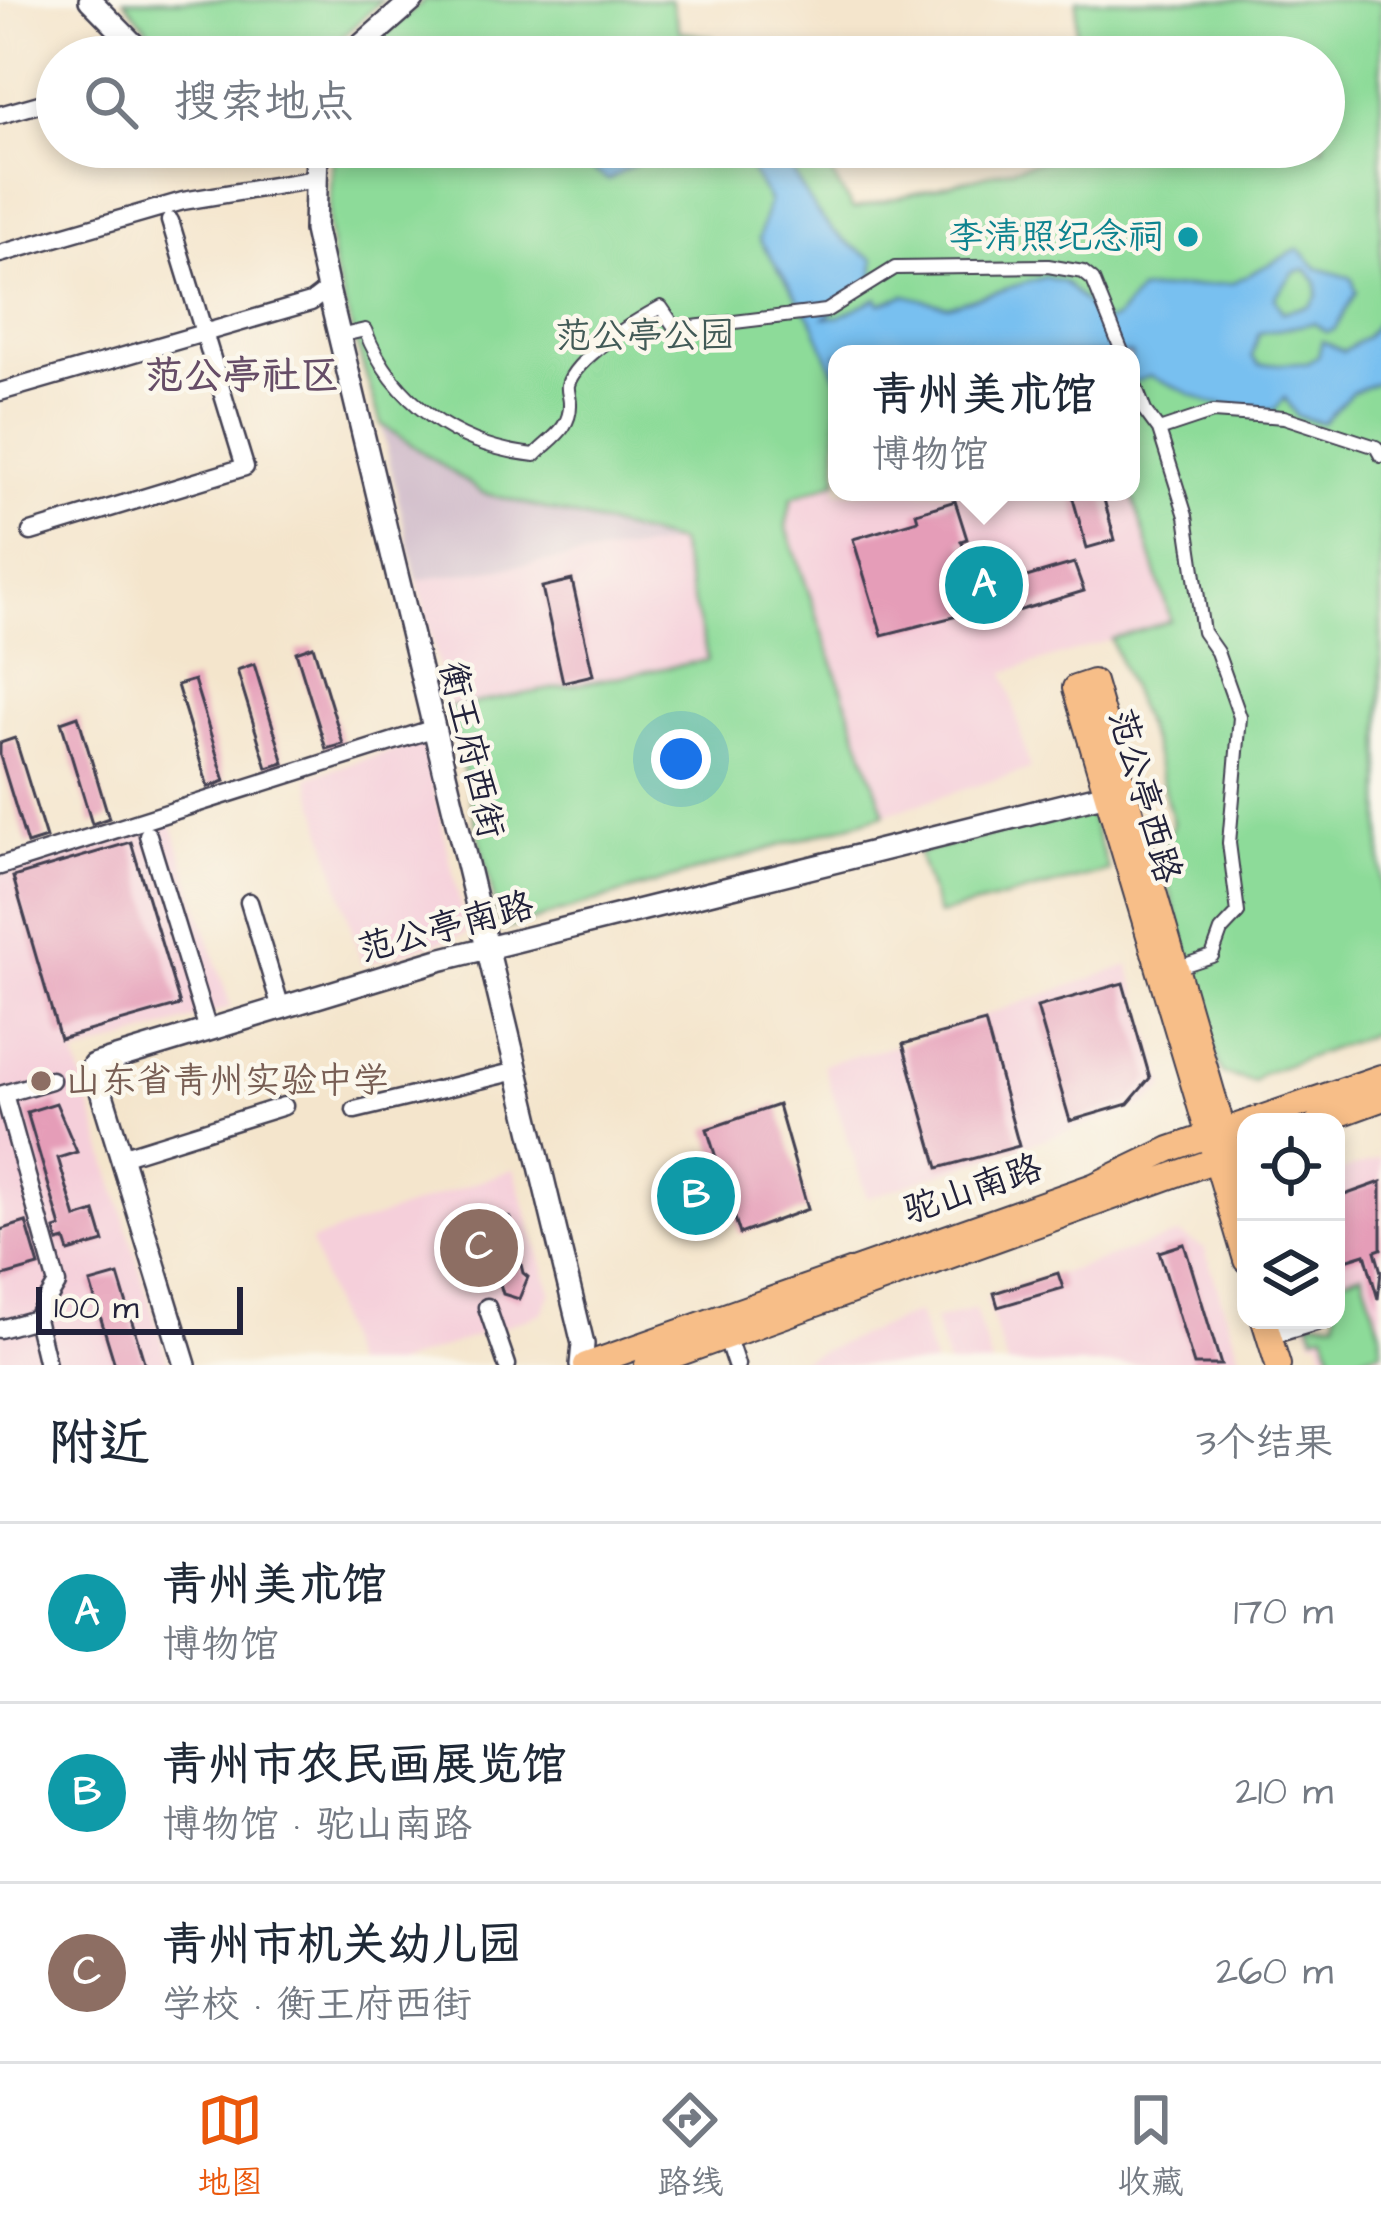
<!DOCTYPE html>
<html lang="zh">
<meta charset="utf-8">
<style>
:root{--surface:#fff;--page:#f2f2f3;--text:#1f2937;--muted:#747a83;--line:#e0e1e3;--accent:#ea580c}
body{margin:0;font-family:"Architects Daughter","LXGW WenKai TC",sans-serif;background:var(--page);color:var(--text)}
.controls{position:absolute;right:36px;bottom:36px;display:grid;overflow:hidden;border-radius:24px;box-shadow:0 6px 18px #0003}
.controls button{width:108px;height:108px;display:grid;place-items:center;padding:0;border:0;border-bottom:3px solid var(--line);background:var(--surface);color:var(--text);font:60px sans-serif}
.scale{position:absolute;left:36px;bottom:30px;width:207px;box-sizing:border-box;padding-left:12px;border:6px solid #22223b;border-top:0;font-size:33px;line-height:42px;white-space:nowrap;color:#22223b;-webkit-text-stroke:9px #fbf7ec;paint-order:stroke}
.you{position:absolute;left:681px;top:759px;width:42px;height:42px;margin:-30px;border:9px solid #fff;border-radius:50%;background:#1a73e8;box-shadow:0 0 0 18px #1a73e833}
.badge{display:grid;place-items:center;width:78px;height:78px;border-radius:50%;background:var(--accent);color:#fff;font-size:39px;font-weight:700}
.pin{position:absolute;translate:-50% -50%;border:6px solid #fff;box-shadow:0 3px 12px #0006}
.popup{position:absolute;left:828px;top:345px;width:312px;height:156px;box-sizing:border-box;display:grid;place-content:center;border-radius:24px;background:var(--surface);filter:drop-shadow(0 3px 9px #0005);font-size:39px;white-space:nowrap;color:var(--muted)}
.popup b{font-size:45px;color:var(--text)}
.popup::after{content:'';position:absolute;left:50%;top:100%;margin-left:-24px;border:24px solid transparent;border-top-color:var(--surface)}
.list{margin:0;padding:0;list-style:none}
h2{display:flex;justify-content:space-between;align-items:center;height:156px;margin:0;padding:0 48px;font-size:51px}
h2 small{font-size:39px;font-weight:400;color:var(--muted)}
.list li{display:grid;grid-template-columns:78px 1fr auto;gap:36px;align-items:center;box-sizing:border-box;height:180px;padding:0 48px;border-top:3px solid var(--line)}
.list b{display:block;font-size:45px;white-space:nowrap}
.list p{margin:0;font-size:39px;white-space:nowrap;color:var(--muted)}
.list em{font-size:39px;font-style:normal;color:var(--muted)}
.icon{flex:none;width:66px;height:66px;fill:none;stroke:currentColor;stroke-width:2;stroke-linecap:round;stroke-linejoin:round}
.map{position:relative;flex:none;width:1381px;height:1365px;overflow:hidden}
.search{position:absolute;background:var(--surface);box-shadow:0 6px 18px #0003;left:36px;right:36px;top:36px;height:132px;display:flex;align-items:center;gap:30px;box-sizing:border-box;padding:0 42px;border-radius:66px;color:var(--muted);font-size:45px}
.sheet{height:696px;background:var(--surface)}
nav{display:flex;justify-content:space-around;align-items:center;box-sizing:border-box;height:168px;border-top:3px solid var(--line);background:var(--surface);font-size:33px;color:var(--muted)}
nav a{display:grid;justify-items:center;gap:6px}
nav .on{color:var(--accent)}
.map>svg:first-child{display:block}
.built{fill:#f5cfda}
.industrial{fill:#d1bdcb}
.green{fill:#8ddb99;stroke:#587e6a;stroke-width:3}
.water{fill:#78c0f0;stroke:#4d7196;stroke-width:3;fill-rule:evenodd}
.building{fill:#e59db8}
.lines{fill:none;stroke-linecap:round;stroke-linejoin:round}
.pedestrian-casing{stroke:#423f51;stroke-width:16}
.minor-casing{stroke:#423f51;stroke-width:21}
.tertiary-casing{stroke:#423f51;stroke-width:26}
.primary-casing{stroke:#423f51;stroke-width:28}
.pedestrian{stroke:#fff;stroke-width:12}
.minor{stroke:#fff;stroke-width:16}
.tertiary{stroke:#fff;stroke-width:21}
.primary{stroke:#f7be88;stroke-width:24}
.culture-dot{fill:#0f9aa8;stroke:#fbf7ec;stroke-width:4.5}
.education-dot{fill:#8d6e63;stroke:#fbf7ec;stroke-width:4.5}
.labels{text-anchor:middle;dominant-baseline:central;stroke-width:9;stroke-linejoin:round;paint-order:stroke}
.culture-label{font-size:36px;fill:#0d838f;stroke:#fbf7ec;text-anchor:end}
.park-label{font-size:36px;fill:#425a57;stroke:#fbf7ec}
.street-label{font-size:36px;fill:#22223b;stroke:#fbf7ec}
.education-label{font-size:36px;fill:#785e54;stroke:#fbf7ec;text-anchor:start}
.neighbourhood-label{font-size:39px;font-weight:bold;fill:#664d67;stroke:#fbf7ec}
</style>
<div class="map">
<svg width="1381" height="1365" viewBox="0 0 1381 1365">
<rect width="100%" height="100%" fill="#fbf7ec"/>
<filter id="ink" filterUnits="userSpaceOnUse"><feTurbulence type="fractalNoise" baseFrequency=".00833" numOctaves="2"/><feDisplacementMap in="SourceGraphic" scale="24" xChannelSelector="R" yChannelSelector="G"/><feConvolveMatrix kernelMatrix="1 2 1 2 8 2 1 2 1" color-interpolation-filters="sRGB"/></filter>
<filter id="wash" filterUnits="userSpaceOnUse"><feTurbulence type="fractalNoise" baseFrequency=".004" numOctaves="4" result="noise"/><feDisplacementMap in="SourceGraphic" scale="48" xChannelSelector="R" yChannelSelector="G"/><feGaussianBlur stdDeviation="2.7" result="paint"/><feColorMatrix in="noise" values="0 0 0 0 0 0 0 0 0 0 0 0 0 0 0 0 0 1.4 0 .05"/><feComposite in="paint" operator="in"/></filter>
<g filter="url(#wash)">
<rect width="100%" height="100%" fill="#f4e5cc"/>
<path class="built" d="M837,481V492L1131,491L1171,622L1005,672L1030,769L885,814L786,526L791,498Z
M678,543L708,661L449,708L417,580Z
M423,741L467,934L362,965L308,777Z
M170,819L231,1007L75,1056L169,1365H0V873Z
M1129,965L1166,1087L1144,1106L867,1198L823,1064L903,1044Z
M1381,1158V1365H1328L1320,1339L1312,1340L1306,1320H1336V1173Z
M514,1169L551,1292L542,1313L393,1365H351L311,1241Z
M1179,1234L1205,1249L1243,1365H1007L986,1298Z
M975,1309L992,1365H948L934,1320Z
M918,1312L934,1365H788Z"/>
<path class="industrial" d="M381,424L483,493L678,543L417,580Z"/>
<path class="green" d="M124,0H382L320,57H170Z
M425,0H671L680,32L712,37L729,57H359Z
M1077,0H1381V1031L1262,1074L1254,1082L1223,1074L1218,1063L1161,860L1173,823L1152,744L1111,639L1171,621L1131,491V354H837V481L792,498L786,526L885,814L501,930L449,708L708,660L678,543L483,493L381,424L334,271L328,225L334,147H815L853,209L1072,153L1073,147H1324V57H1075Z
M1088,810L1109,871L938,915L918,853Z
M1362,1273L1381,1332V1351L1334,1365L1325,1332L1314,1335L1309,1320H1336V1281Z"/>
<path class="water" d="M581,147H638L641,149L636,164L608,180L588,166Z
M736,147H780C807,199 821,232 874,259L873,281L825,317H839L877,298L880,304L905,295L948,306L1045,277L1065,283L1104,322L1116,319L1139,291L1232,283L1299,249L1317,268L1352,278L1356,292L1334,330L1326,332L1314,323L1259,333L1252,357L1259,365L1307,363L1318,356L1322,341L1343,351L1366,337L1381,317V381L1351,393L1323,423L1297,416L1285,398L1274,410L1211,403L1150,376L1131,383V354H837V380L814,324L759,239L769,200ZM1306,269L1317,283V296L1309,306L1282,312L1275,297L1294,272Z"/>
<g id="blocks">
<path class="building" d="M1071,492H1102L1115,540L1087,548Z
M955,501L967,539L961,541L982,590L1074,563L1084,591L1008,614L1005,604L882,635L853,539L918,520L916,513Z
M572,580L593,675L563,682L542,587Z
M313,646L343,744L326,749L296,652Z
M254,664L284,763L267,768L237,670Z
M194,680L225,781L208,787L177,685Z
M78,716L109,818L92,824L61,722Z
M15,738L46,838L27,844L0,756V743Z
M131,842L180,1005L60,1039L13,877Z
M1123,983L1150,1078L1128,1104L1070,1121L1037,1007Z
M985,1022L1019,1146L938,1168L903,1044Z
M56,1103L77,1152L58,1158L76,1218L95,1212L104,1242L69,1252L65,1240L58,1242L55,1229L61,1227L27,1112Z
M778,1105L808,1209L740,1234L707,1129Z
M1381,1182V1249L1375,1251L1381,1272L1378,1299L1365,1254L1336,1263L1343,1226L1336,1198Z
M487,1207L510,1218L523,1273L528,1277L519,1299L503,1294L482,1222Z
M26,1222L39,1266L0,1277V1230Z
M1184,1244L1191,1266L1221,1365H1194L1166,1274L1159,1252Z
M1058,1273L1063,1288L998,1307L994,1293Z
M118,1275L145,1365H115L90,1283Z"/>
</g>
</g>
<g filter="url(#ink)">
<use href="#blocks" fill-opacity="0" stroke="#423f51" stroke-width="3"/>
<g class="lines">
<g class="pedestrian-casing">
<path id="pedestrian" d="M339,336L365,330C393,403 458,447 535,455C551,438 571,429 570,403C570,397 567,391 568,385C574,359 638,319 661,307L676,329L826,311L895,268L1048,266L1083,272L1093,280L1123,354
M1131,375L1145,411L1159,430L1213,412L1284,417L1376,447L1381,456
M1159,430L1186,516L1203,632L1217,652L1240,717L1229,843L1238,913L1221,931L1212,956L1176,968"/>
</g>
<g class="minor-casing">
<path id="minor" d="M0,115L57,99
M0,254L183,201L316,179
M0,392L311,302L328,289
M31,532L245,467L170,221
M148,835L208,1030
M0,866L432,729
M249,902L281,1008
M4,1094L57,1284L36,1319L47,1365
M0,1095L51,1080
M355,1110L517,1071
M121,1157L284,1106
M487,1307L507,1365
M0,1329L36,1319
M724,1329L736,1365
M1282,1332L1322,1320"/>
</g>
<g class="tertiary-casing">
<path id="tertiary" d="M90,0L146,57
M348,57L413,0
M317,147L315,230L328,289L583,1344L581,1365
M185,1365L93,1065L439,960L1123,790"/>
</g>
<g class="primary-casing">
<path id="primary" d="M1318,1122L1381,1099
M1246,1209L1093,682L1075,688L1246,1260
M1264,1320L1278,1365
M586,1365L1093,1186L1170,1149L1381,1077
M647,1365L1246,1149"/>
</g>
<use href="#pedestrian" class="pedestrian"/>
<use href="#minor" class="minor"/>
<use href="#tertiary" class="tertiary"/>
<use href="#primary" class="primary"/>
</g>
</g>
<circle class="culture-dot" cx="1188" cy="237" r="12"/>
<circle class="education-dot" cx="41" cy="1081" r="12"/>
<g class="labels">
<g class="culture-label">
<text x="1164" y="237">李清照纪念祠</text>
</g>
<g class="park-label">
<text x="645" y="336">范公亭公园</text>
</g>
<g class="street-label">
<text transform="translate(471 750) rotate(77)">衡王府西街</text>
<text transform="translate(1144 796) rotate(74)">范公亭西路</text>
<text transform="translate(446 928) rotate(-15)">范公亭南路</text>
<text transform="translate(973 1190) rotate(-19)">驼山南路</text>
</g>
<g class="education-label">
<text x="65" y="1081">山东省青州实验中学</text>
</g>
<g class="neighbourhood-label">
<text x="242" y="377">范公亭社区</text>
</g>
</g>
</svg>
<div class="controls">
<button><svg class="icon" aria-label="locate" viewBox="0 0 24 24"><circle cx="12" cy="12" r="6"/><path d="M12 2v4M12 18v4M2 12h4M18 12h4"/></svg></button>
<button><svg class="icon" aria-label="layers" viewBox="0 0 24 24"><path d="M12 4l9 5-9 5-9-5zM3 14l9 5 9-5"/></svg></button>
</div>
<div class="scale">100 m</div>
<div class="you"></div>
<div class="pin badge" style="left:984px;top:585px;background:#0f9aa8">A</div>
<div class="popup"><b>青州美术馆</b>博物馆</div>
<div class="pin badge" style="left:696px;top:1196px;background:#0f9aa8">B</div>
<div class="pin badge" style="left:479px;top:1248px;background:#8d6e63">C</div>
<div class="search"><svg class="icon" aria-label="search" viewBox="0 0 24 24"><circle cx="10" cy="10" r="6"/><path d="M15 15l6 6"/></svg>搜索地点</div>
</div>
<section class="sheet">
<h2>附近<small>3个结果</small></h2>
<ul class="list">
<li><span class="badge" style="background:#0f9aa8">A</span><div><b>青州美术馆</b><p>博物馆</p></div><em>170 m</em></li>
<li><span class="badge" style="background:#0f9aa8">B</span><div><b>青州市农民画展览馆</b><p>博物馆 · 驼山南路</p></div><em>210 m</em></li>
<li><span class="badge" style="background:#8d6e63">C</span><div><b>青州市机关幼儿园</b><p>学校 · 衡王府西街</p></div><em>260 m</em></li>
</ul>
</section>
<nav>
<a class="on"><svg class="icon" aria-label="map" viewBox="0 0 24 24"><path d="M3 6l6-2 6 2 6-2v14l-6 2-6-2-6 2zM9 4v14M15 6v14"/></svg>地图</a>
<a><svg class="icon" aria-label="directions" viewBox="0 0 24 24"><path d="M12 3l9 9-9 9-9-9zM9 14v-3h6M13 9l2 2-2 2"/></svg>路线</a>
<a><svg class="icon" aria-label="saved" viewBox="0 0 24 24"><path d="M7 4h10v16l-5-4-5 4z"/></svg>收藏</a>
</nav>
